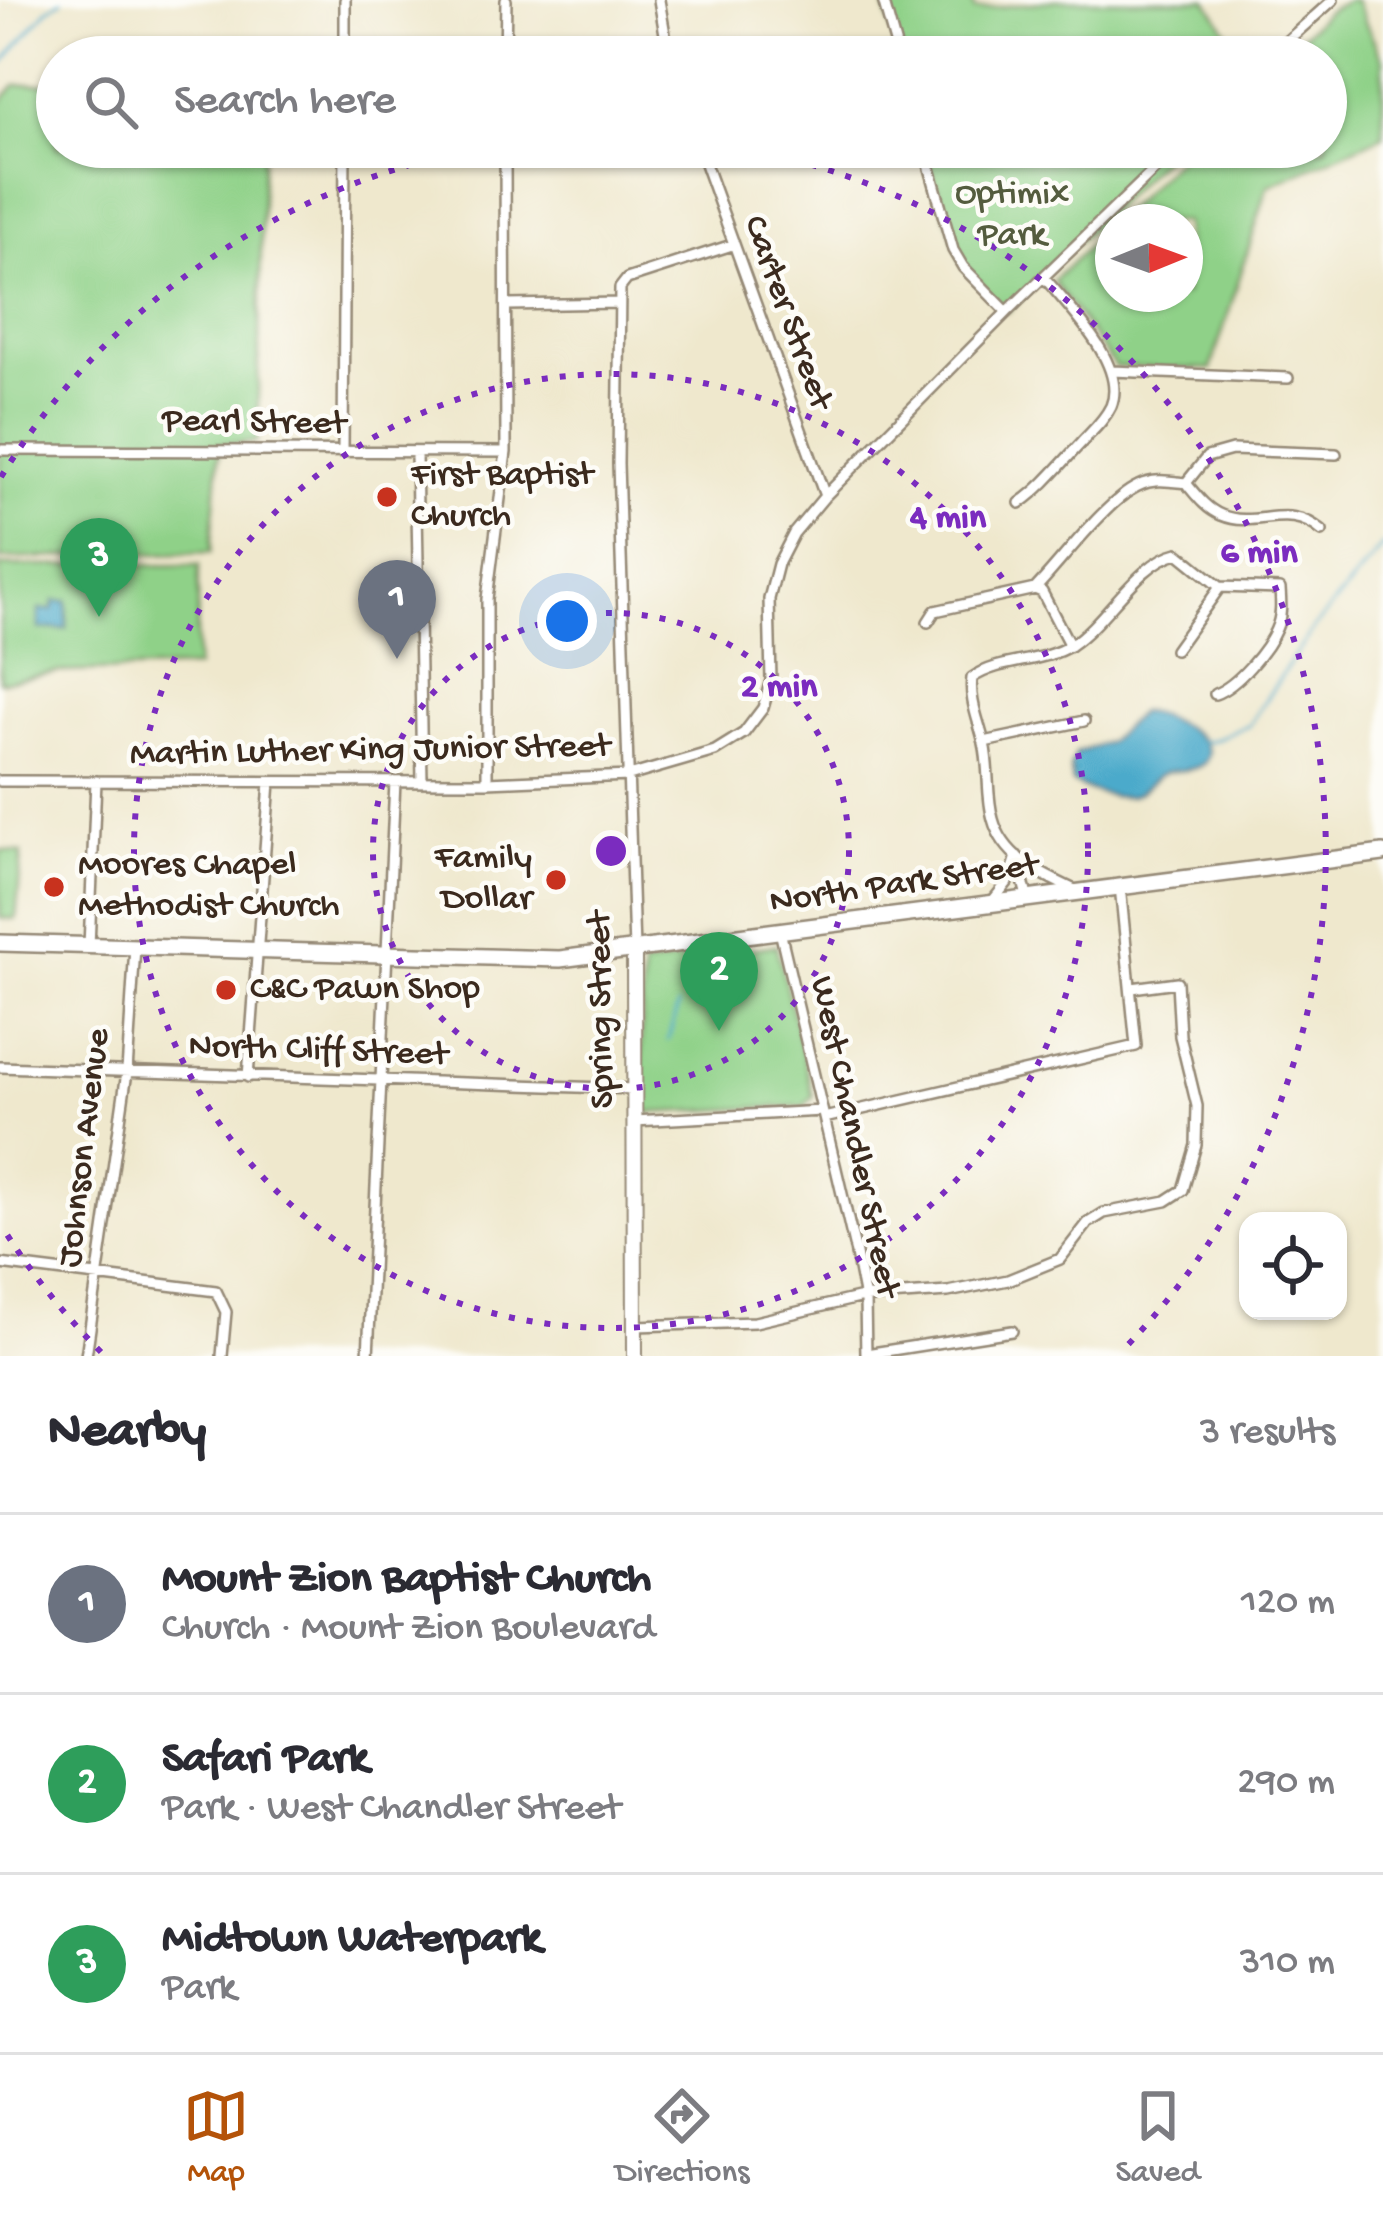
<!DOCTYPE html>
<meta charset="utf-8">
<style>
:root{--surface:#fff;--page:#f2f2f3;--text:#2b2b33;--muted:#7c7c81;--line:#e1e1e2;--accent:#b45309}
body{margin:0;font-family:"Gochi Hand",sans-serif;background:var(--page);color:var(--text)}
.controls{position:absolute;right:36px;bottom:36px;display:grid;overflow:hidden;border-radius:24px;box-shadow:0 3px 9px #0004}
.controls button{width:108px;height:108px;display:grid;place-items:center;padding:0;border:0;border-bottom:3px solid var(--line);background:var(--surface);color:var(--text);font:60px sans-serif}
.compass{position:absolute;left:1095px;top:204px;width:108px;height:108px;border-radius:50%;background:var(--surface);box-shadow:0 3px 9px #0004;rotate:89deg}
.you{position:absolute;left:567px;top:621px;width:42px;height:42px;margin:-30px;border:9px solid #fff;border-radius:50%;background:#1a73e8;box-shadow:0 0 0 18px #1a73e833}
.badge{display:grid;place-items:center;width:78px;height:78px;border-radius:50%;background:var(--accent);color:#fff;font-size:39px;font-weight:700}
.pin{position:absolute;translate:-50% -99px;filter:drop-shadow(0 3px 6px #0008)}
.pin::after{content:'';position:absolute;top:63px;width:42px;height:36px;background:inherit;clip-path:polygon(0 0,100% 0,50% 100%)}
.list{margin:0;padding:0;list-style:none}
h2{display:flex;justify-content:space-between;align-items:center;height:156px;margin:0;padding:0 48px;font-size:51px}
h2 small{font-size:39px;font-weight:400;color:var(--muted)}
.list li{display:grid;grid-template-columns:78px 1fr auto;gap:36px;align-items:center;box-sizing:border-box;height:180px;padding:0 48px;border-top:3px solid var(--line)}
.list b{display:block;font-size:45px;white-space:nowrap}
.list p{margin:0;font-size:39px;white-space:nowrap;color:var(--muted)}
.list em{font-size:39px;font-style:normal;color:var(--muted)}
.icon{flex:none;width:66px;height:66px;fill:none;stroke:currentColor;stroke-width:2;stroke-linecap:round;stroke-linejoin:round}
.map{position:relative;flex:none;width:1383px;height:1356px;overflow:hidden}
.search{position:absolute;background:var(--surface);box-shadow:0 3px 9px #0004;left:36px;right:36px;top:36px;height:132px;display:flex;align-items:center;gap:30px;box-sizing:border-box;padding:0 42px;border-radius:66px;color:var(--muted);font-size:45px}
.sheet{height:696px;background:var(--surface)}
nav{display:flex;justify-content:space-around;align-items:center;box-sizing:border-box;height:168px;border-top:3px solid var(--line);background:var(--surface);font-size:33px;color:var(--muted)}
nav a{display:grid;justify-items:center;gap:6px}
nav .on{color:var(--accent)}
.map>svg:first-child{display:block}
.green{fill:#8fd188;stroke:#657e53;stroke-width:3}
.water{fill:#4caacb;stroke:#446a74;stroke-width:3}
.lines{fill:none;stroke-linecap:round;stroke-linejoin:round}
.stream{stroke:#4caacb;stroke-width:3}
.street-casing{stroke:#958976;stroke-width:14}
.secondary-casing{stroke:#958976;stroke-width:18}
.primary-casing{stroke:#958976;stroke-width:20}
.street{stroke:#fff;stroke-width:9}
.secondary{stroke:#fff;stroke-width:14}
.primary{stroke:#fff;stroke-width:15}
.ring{fill:none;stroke:#7b2cbf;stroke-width:6;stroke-dasharray:6 12}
.poi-dot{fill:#c8321e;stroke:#fdfcf7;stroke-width:4.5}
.labels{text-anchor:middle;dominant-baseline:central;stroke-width:9;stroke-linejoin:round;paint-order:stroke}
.park-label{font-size:36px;fill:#545c3e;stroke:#fdfcf7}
.street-label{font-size:36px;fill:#3b2a1e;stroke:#fdfcf7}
.poi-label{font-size:36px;fill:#3b2a1e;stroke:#fdfcf7;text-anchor:start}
.centre{fill:#7b2cbf;stroke:#fdfcf7;stroke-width:6}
.ring-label{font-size:36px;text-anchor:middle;font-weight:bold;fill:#7b2cbf;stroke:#fdfcf7;stroke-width:9;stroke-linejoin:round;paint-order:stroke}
</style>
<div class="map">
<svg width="1383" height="1356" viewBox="0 0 1383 1356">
<rect width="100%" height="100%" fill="#fdfcf7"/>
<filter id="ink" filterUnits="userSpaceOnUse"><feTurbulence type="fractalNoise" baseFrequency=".00833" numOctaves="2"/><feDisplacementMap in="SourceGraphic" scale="24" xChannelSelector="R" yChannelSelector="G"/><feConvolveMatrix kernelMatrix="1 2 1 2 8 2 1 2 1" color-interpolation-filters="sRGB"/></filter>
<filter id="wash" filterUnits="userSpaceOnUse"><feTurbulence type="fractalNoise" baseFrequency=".004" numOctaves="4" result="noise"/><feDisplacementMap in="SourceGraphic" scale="48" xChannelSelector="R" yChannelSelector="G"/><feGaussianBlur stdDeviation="2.7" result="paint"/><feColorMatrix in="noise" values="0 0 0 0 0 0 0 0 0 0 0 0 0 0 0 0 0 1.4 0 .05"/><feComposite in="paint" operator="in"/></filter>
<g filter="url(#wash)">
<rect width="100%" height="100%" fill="#efe8cd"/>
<path class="green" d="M883,0H972L974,10L1057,0H1207L1244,57H899Z
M1348,0H1355L1383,60V135L1268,186L1211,369L1115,367L1053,281L1113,222V294H1185V222H1113L1189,147H1326V57H1280L1326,12Z
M57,83V147H263L257,442L220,444L211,552L0,559V104L15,85Z
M924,147H1174L1007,312L963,267Z
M199,565L196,668L59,672L0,682V566Z
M0,850L22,853L16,919L0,918Z
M776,945L813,1096L804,1106L643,1113L640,1110L643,966Z"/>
<path class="water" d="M54,601H67V629H39V610H53Z
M1139,712C1156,711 1226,739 1204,763C1196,771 1177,770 1167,772C1154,776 1147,788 1136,794C1120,802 1086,791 1072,782L1070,767L1076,753L1108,742Z"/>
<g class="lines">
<path class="stream" d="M0,66L48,9L62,0
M1203,741C1221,742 1231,730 1248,726L1312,630L1383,545
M668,1040L678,1006"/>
</g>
</g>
<g filter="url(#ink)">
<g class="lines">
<g class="street-casing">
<path id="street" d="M659,0L669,57
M883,0L899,57
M345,57V0
M505,57L506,0
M1269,57L1333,0
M699,147L825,496
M924,147L953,250L963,267L1007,312
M508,305L618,303
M1112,371L1288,378
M0,450L506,452
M343,452L345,147
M416,455L422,781
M1186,483L1207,457L1232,450L1336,454
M1020,503C1044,486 1061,464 1081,443C1092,431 1104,421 1111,406C1128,365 1068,307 1044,277
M1035,589C1062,561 1106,501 1138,486C1154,478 1169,481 1186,483C1196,495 1206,509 1221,515C1257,530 1287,501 1322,531
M928,622L935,611L1035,589L1042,592L1070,646
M1175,650L1220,587
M984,742L1084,721
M0,781L487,782L629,776L715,751L744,733L763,708L771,680L769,599L778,564L794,533L825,496L1007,312L1178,147
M487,782V599L506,452L505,147
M1018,862L1028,900
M1077,891C1044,875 1004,860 993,819C986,795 990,768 984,743C979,721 969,700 972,678C1001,658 1041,664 1071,645C1107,621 1138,562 1178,553L1220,587L1280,589C1281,603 1282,616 1276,629C1267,650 1237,686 1215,694
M991,903L1010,879L1017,856
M780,931L855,1249L865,1299L866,1356
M89,946L96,781
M634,950L618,464L620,288L627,279L732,245
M0,1067L635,1089
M248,1077L270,782
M824,1118L1136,1046L1120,886
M634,1121L822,1111
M0,1264L216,1291L226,1312L222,1356
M636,1326L755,1322L858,1298L948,1292L1008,1280L1060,1259L1088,1223L1104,1213L1166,1201L1183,1190L1196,1145L1197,1106L1180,1036L1177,982L1132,988
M866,1354L1012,1331
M86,1356L127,1072L135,947
M368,1356L395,782"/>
</g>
<g class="secondary-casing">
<path id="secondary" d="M634,950L635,1356"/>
</g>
<g class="primary-casing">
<path id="primary" d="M0,943L560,959L1383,853"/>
</g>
<use href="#street" class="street"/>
<use href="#secondary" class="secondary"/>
<use href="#primary" class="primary"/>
</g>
</g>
<g class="ring">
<circle cx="611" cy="851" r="238"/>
<circle cx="611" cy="851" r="477"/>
<path d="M101 1352A715 715 0 0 1 1 1225M1 477A715 715 0 0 1 481 148M741 148A715 715 0 0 1 1121 1352"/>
</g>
<g class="poi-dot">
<circle cx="387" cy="497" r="12"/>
<circle cx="556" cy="880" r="12"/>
<circle cx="54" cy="887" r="12"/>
<circle cx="226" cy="990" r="12"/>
</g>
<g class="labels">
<g class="park-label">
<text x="1012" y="195">Optimix<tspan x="1012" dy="41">Park</tspan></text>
</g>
<g class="street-label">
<text transform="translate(786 313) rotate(70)">Carter Street</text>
<text transform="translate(254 424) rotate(1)">Pearl Street</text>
<text transform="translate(370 752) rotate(-1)">Martin Luther King Junior Street</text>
<text transform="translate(904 885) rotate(-8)">North Park Street</text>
<text transform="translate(603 1010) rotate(-91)">Spring Street</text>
<text transform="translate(318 1052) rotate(2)">North Cliff Street</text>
<text transform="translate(853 1137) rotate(78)">West Chandler Street</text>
<text transform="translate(86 1148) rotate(-83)">Johnson Avenue</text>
</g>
<g class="poi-label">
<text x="411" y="476">First Baptist<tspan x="411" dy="41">Church</tspan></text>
<text x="532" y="859" text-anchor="end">Family<tspan x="532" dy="41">Dollar</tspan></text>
<text x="78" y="866">Moores Chapel<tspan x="78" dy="41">Methodist Church</tspan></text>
<text x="250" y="990">C&amp;C Pawn Shop</text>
</g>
</g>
<circle cx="611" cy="851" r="18" class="centre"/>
<g class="ring-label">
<text x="948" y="526">4 min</text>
<text x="1259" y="561">6 min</text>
<text x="779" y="695">2 min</text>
</g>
</svg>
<div class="controls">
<button><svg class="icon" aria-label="locate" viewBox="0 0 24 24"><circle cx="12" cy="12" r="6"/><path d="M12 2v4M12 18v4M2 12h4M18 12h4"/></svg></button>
</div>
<svg class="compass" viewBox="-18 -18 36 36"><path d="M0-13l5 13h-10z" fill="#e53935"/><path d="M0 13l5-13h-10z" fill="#7c7c81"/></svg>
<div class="you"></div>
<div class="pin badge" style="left:397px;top:659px;background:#6b7280">1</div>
<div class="pin badge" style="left:719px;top:1031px;background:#2e9e5b">2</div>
<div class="pin badge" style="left:99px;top:617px;background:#2e9e5b">3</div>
<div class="search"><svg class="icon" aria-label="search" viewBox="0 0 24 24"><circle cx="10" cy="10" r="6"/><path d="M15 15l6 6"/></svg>Search here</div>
</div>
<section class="sheet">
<h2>Nearby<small>3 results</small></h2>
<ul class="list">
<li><span class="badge" style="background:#6b7280">1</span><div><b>Mount Zion Baptist Church</b><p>Church · Mount Zion Boulevard</p></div><em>120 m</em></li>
<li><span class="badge" style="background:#2e9e5b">2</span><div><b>Safari Park</b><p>Park · West Chandler Street</p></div><em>290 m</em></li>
<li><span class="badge" style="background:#2e9e5b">3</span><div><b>Midtown Waterpark</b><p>Park</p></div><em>310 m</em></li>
</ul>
</section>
<nav>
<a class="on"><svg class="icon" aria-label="map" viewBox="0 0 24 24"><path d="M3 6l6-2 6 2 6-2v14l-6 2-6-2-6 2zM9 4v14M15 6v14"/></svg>Map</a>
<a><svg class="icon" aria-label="directions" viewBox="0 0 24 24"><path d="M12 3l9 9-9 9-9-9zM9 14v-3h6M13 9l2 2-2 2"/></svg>Directions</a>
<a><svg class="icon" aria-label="saved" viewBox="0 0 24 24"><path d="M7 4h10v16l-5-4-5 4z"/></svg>Saved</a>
</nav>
